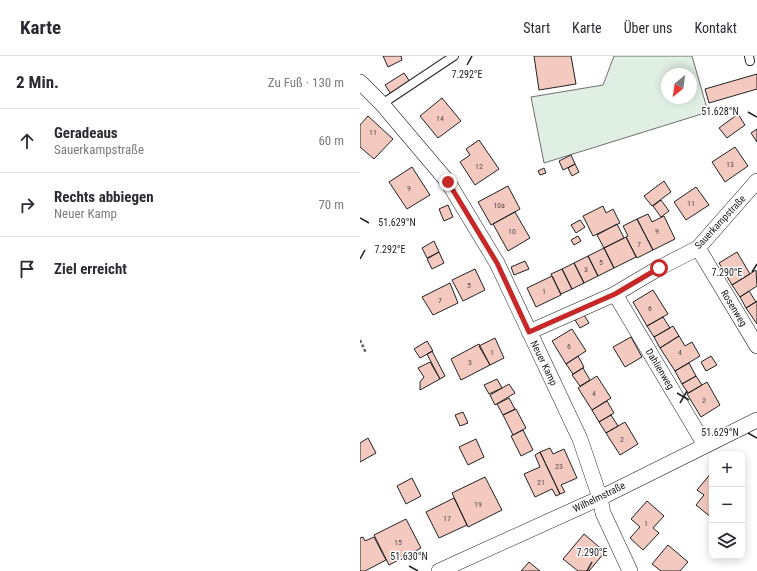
<!DOCTYPE html>
<html lang="de">
<meta charset="utf-8">
<style>
:root{--surface:#fff;--page:#f2f2f3;--text:#2b2b33;--muted:#7c7c81;--line:#e1e1e2}
body{margin:0;font-family:"Roboto Condensed",sans-serif;background:var(--page);color:var(--text)}
.controls{position:absolute;right:12px;bottom:12px;display:grid;overflow:hidden;border-radius:8px;box-shadow:0 2px 10px #0003}
.controls button{width:36px;height:36px;display:grid;place-items:center;padding:0;border:0;border-bottom:1px solid var(--line);background:var(--surface);color:var(--text);font:20px sans-serif}
.compass{position:absolute;left:301px;top:12px;width:36px;height:36px;border-radius:50%;background:var(--surface);box-shadow:0 2px 10px #0003;rotate:209deg}
.stop{position:absolute;width:12px;height:12px;margin:-9px;border:3px solid #c62828;border-radius:50%;background:#fff}
.stop.end{background:#c62828;border-color:#fff;box-shadow:0 1px 4px #0008}
.list{margin:0;padding:0;list-style:none}
h2{display:flex;justify-content:space-between;align-items:center;height:52px;margin:0;padding:0 16px;font-size:17px}
h2 small{font-size:13px;font-weight:400;color:var(--muted)}
.list li{display:grid;grid-template-columns:26px 1fr auto;gap:12px;align-items:center;box-sizing:border-box;height:64px;padding:0 16px;border-top:1px solid var(--line)}
.list b{display:block;font-size:15px;white-space:nowrap}
.list p{margin:0;font-size:13px;white-space:nowrap;color:var(--muted)}
.list em{font-size:13px;font-style:normal;color:var(--muted)}
.icon{flex:none;width:22px;height:22px;fill:none;stroke:currentColor;stroke-width:2;stroke-linecap:round;stroke-linejoin:round}
.map{position:relative;flex:none;width:397px;height:515px;overflow:hidden}
header{display:flex;align-items:center;gap:24px;box-sizing:border-box;height:56px;padding:0 20px;background:var(--surface);border-bottom:1px solid var(--line)}
header strong{font-size:19px}
nav{display:flex;gap:22px;margin-inline-start:auto;font-size:14px}
main{display:flex}
aside{flex:1;background:var(--surface)}
.map>svg:first-child{display:block}
.green{fill:#e0efe3;stroke:#6f6f6f;fill-rule:evenodd}
.building{fill:#f3c9c0;stroke:#222}
.lines{fill:none;stroke-linecap:round;stroke-linejoin:round}
.service-casing{stroke:#222;stroke-width:10}
.minor-casing{stroke:#222;stroke-width:16}
.path{stroke:#646464;stroke-width:2.5;stroke-dasharray:3 2;stroke-linecap:butt}
.service{stroke:#fff;stroke-width:8}
.minor{stroke:#fff;stroke-width:15}
.route{stroke:#c62828;stroke-width:5}
.ticks{fill:none;stroke:#222;stroke-width:1.5}
.labels{text-anchor:middle;dominant-baseline:central;stroke-width:3;stroke-linejoin:round;paint-order:stroke}
.number-label{font-size:8px;fill:#564c4a}
.street-label{font-size:10px;fill:#222;stroke:#fff}
.ticks-label{font-size:10px;text-anchor:middle;fill:#222;stroke:#fff;stroke-width:3;stroke-linejoin:round;paint-order:stroke}
</style>
<header>
<strong>Karte</strong>
<nav><a>Start</a><a>Karte</a><a>Über uns</a><a>Kontakt</a></nav>
</header>
<main>
<aside>
<h2>2 Min.<small>Zu Fuß · 130 m</small></h2>
<ul class="list">
<li><svg class="icon" aria-label="ahead" viewBox="0 0 24 24"><path d="M12 20V5M6 11l6-6 6 6"/></svg><div><b>Geradeaus</b><p>Sauerkampstraße</p></div><em>60 m</em></li>
<li><svg class="icon" aria-label="right" viewBox="0 0 24 24"><path d="M7 20v-9h11M14 6l5 5-5 5"/></svg><div><b>Rechts abbiegen</b><p>Neuer Kamp</p></div><em>70 m</em></li>
<li><svg class="icon" aria-label="arrive" viewBox="0 0 24 24"><path d="M6 21V4h12l-3 4 3 4H6"/></svg><div><b>Ziel erreicht</b></div></li>
</ul>
</aside>
<div class="map">
<svg width="397" height="515" viewBox="0 0 397 515">
<rect width="100%" height="100%" fill="#fff"/>
<path class="green" d="M254,0H332L348,56L184,107L171,41L243,29ZM307,18H331V42H307Z"/>
<path class="building" d="M23,0H41L42,4L28,11Z
M174,0H211L216,28L179,34Z
M44,17L50,26L31,38L25,29Z
M397,18V33L349,47L345,33Z
M82,42L101,65L78,82L60,60Z
M378,58L385,69L367,82L359,72Z
M8,60L33,83L14,103L0,91V69Z
M397,73V86L391,77Z
M119,84L139,113L115,129L100,106L110,99L106,93Z
M375,91L388,110L365,126L352,106Z
M211,99L215,108L203,114L199,105Z
M215,108L219,116L212,120L208,112Z
M52,111L70,139L47,153L29,126Z
M184,112L186,117L180,119L178,115Z
M304,125L311,136L292,150L284,140Z
M148,130L160,153L131,169L118,146Z
M336,131L349,149L326,164L314,146Z
M301,144L309,155L301,161L293,150Z
M88,149L93,161L84,165L79,153Z
M243,150L246,157L253,153L260,167L233,180L223,160Z
M155,156L170,182L148,195L133,168Z
M288,158L292,166L304,160L315,183L293,194L277,163Z
M277,163L293,194L277,202L266,181L268,180L263,170Z
M220,164L225,171L216,177L211,169Z
M257,168L264,182L244,192L237,179Z
M218,180L221,185L214,189L211,184Z
M266,181L276,201L254,212L244,192Z
M74,185L79,196L67,202L62,192Z
M244,192L254,212L238,220L228,200Z
M79,196L84,207L72,213L67,203Z
M377,196L390,218L372,229L359,207Z
M228,200L238,220L224,227L214,207Z
M165,205L169,213L154,219L151,211Z
M214,207L224,227L212,233L202,213Z
M115,213L125,234L103,245L92,224Z
M202,213L212,233L201,238L191,218Z
M396,214L397,230L380,241L372,229Z
M192,220L201,239L176,251L167,232Z
M90,227L98,247L73,259L62,241Z
M293,234L308,258L287,270L273,246Z
M389,235L396,246L386,252L380,241Z
M397,245V268L386,252Z
M224,259L229,267L220,272L215,264Z
M303,261L310,272L294,281L287,270Z
M313,270L319,280L300,292L294,281Z
M212,273L226,295L206,308L192,285Z
M319,280L325,290L332,286L340,300L315,315L300,292Z
M271,281L282,301L265,311L253,291Z
M135,282L144,302L130,309L119,290Z
M67,285L73,295L60,302L54,293Z
M119,288L130,309L101,324L91,303Z
M72,295L85,320L80,323L67,298Z
M218,300L224,311L213,318L206,308Z
M351,300L357,309L346,315L341,306Z
M70,306L80,323L60,334V326L64,321L58,312Z
M329,307L336,320L322,328L315,315Z
M223,312L230,324L220,330L212,319Z
M237,320L251,342L232,354L218,332Z
M336,320L342,329L328,337L322,328Z
M137,323L142,332L129,338L124,329Z
M347,326L360,349L341,361L327,338Z
M149,328L155,337L135,349L130,339Z
M149,342L155,353L143,359L137,348Z
M247,345L254,357L239,366L232,354Z
M156,353L166,372L153,379L143,359Z
M103,356L108,367L100,370L95,359Z
M251,359L258,370L246,377L239,366Z
M265,366L278,388L260,399L246,377Z
M163,374L173,394L161,400L151,380Z
M8,382L16,397L0,406V387Z
M116,383L124,401L108,409L99,391Z
M190,392L193,398L204,393L217,422L201,429L205,436L200,438L180,396Z
M180,396L200,438L196,440L192,433L175,441L164,418L180,411L175,399Z
M352,416V462L336,449L344,439L337,434Z
M125,421L142,454L108,471L92,437Z
M52,422L61,440L46,448L37,430Z
M94,442L107,469L79,482L66,456Z
M287,445L304,460L293,472L299,477L283,494L270,482L280,471L271,463Z
M46,463L61,492L29,509L14,479Z
M224,478L245,496L229,515H218L203,503Z
M3,481L5,485L14,481L26,504L5,515H0V482Z
M308,489L328,506L320,515H301L292,508Z
M169,506L180,515H161Z"/>
<g class="lines">
<g class="service-casing">
<path id="service" d="M389,0L390,5
M22,48L94,0"/>
</g>
<g class="minor-casing">
<path id="minor" d="M0,26L22,48L88,126L137,207L220,383L240,442L243,457L270,515
M338,192L397,290
M255,238L345,389
M169,276L255,238L299,212L338,192L397,125
M79,515L240,442L397,364"/>
</g>
<path class="path" d="M0,284L6,297"/>
<use href="#service" class="service"/>
<use href="#minor" class="minor"/>
</g>
<g class="lines">
<path class="route" d="M88,126L137,207L169,276L255,238L299,212"/>
</g>
<path class="ticks" d="M107,9L112,0M388,56L397,61M0,162L9,167M0,203L5,194M392,216L397,208M317,337L329,344M320,347L327,335M388,377L397,382M49,510L58,515M227,515L232,506"/>
<g class="labels">
<g class="number-label">
<text x="80" y="62">14</text>
<text x="13" y="76">11</text>
<text x="370" y="108">13</text>
<text x="119" y="110">12</text>
<text x="49" y="132">9</text>
<text x="331" y="147">11</text>
<text x="139" y="149">10a</text>
<text x="152" y="175">10</text>
<text x="297" y="175">9</text>
<text x="279" y="188">7</text>
<text x="241" y="206">5</text>
<text x="226" y="213">3</text>
<text x="109" y="229">5</text>
<text x="184" y="235">1</text>
<text x="80" y="244">7</text>
<text x="290" y="252">6</text>
<text x="209" y="290">6</text>
<text x="132" y="296">1</text>
<text x="320" y="296">4</text>
<text x="110" y="306">3</text>
<text x="234" y="337">4</text>
<text x="344" y="344">2</text>
<text x="262" y="383">2</text>
<text x="199" y="410">23</text>
<text x="181" y="426">21</text>
<text x="118" y="448">19</text>
<text x="87" y="462">17</text>
<text x="286" y="467">1</text>
<text x="38" y="486">15</text>
</g>
<g class="street-label">
<text transform="translate(360 166) rotate(-47)">Sauerkampstraße</text>
<text transform="translate(374 252) rotate(59)">Rosenweg</text>
<text transform="translate(184 307) rotate(64)">Neuer Kamp</text>
<text transform="translate(300 313) rotate(59)">Dahlienweg</text>
<text transform="translate(239 441) rotate(-26)">Wilhelmstraße</text>
</g>
</g>
<g class="ticks-label">
<text x="107" y="22">7.292°E</text>
<text x="360" y="59">51.628°N</text>
<text x="37" y="170">51.629°N</text>
<text x="30" y="197">7.292°E</text>
<text x="367" y="220">7.290°E</text>
<text x="360" y="380">51.629°N</text>
<text x="232" y="500">7.290°E</text>
<text x="49" y="504">51.630°N</text>
</g>
</svg>
<div class="controls">
<button>+</button>
<button>−</button>
<button><svg class="icon" aria-label="layers" viewBox="0 0 24 24"><path d="M12 4l9 5-9 5-9-5zM3 14l9 5 9-5"/></svg></button>
</div>
<svg class="compass" viewBox="-18 -18 36 36"><path d="M0-13l5 13h-10z" fill="#e53935"/><path d="M0 13l5-13h-10z" fill="#7c7c81"/></svg>
<div class="stop" style="left:299px;top:212px"></div>
<div class="stop end" style="left:88px;top:126px"></div>
</div>
</main>
